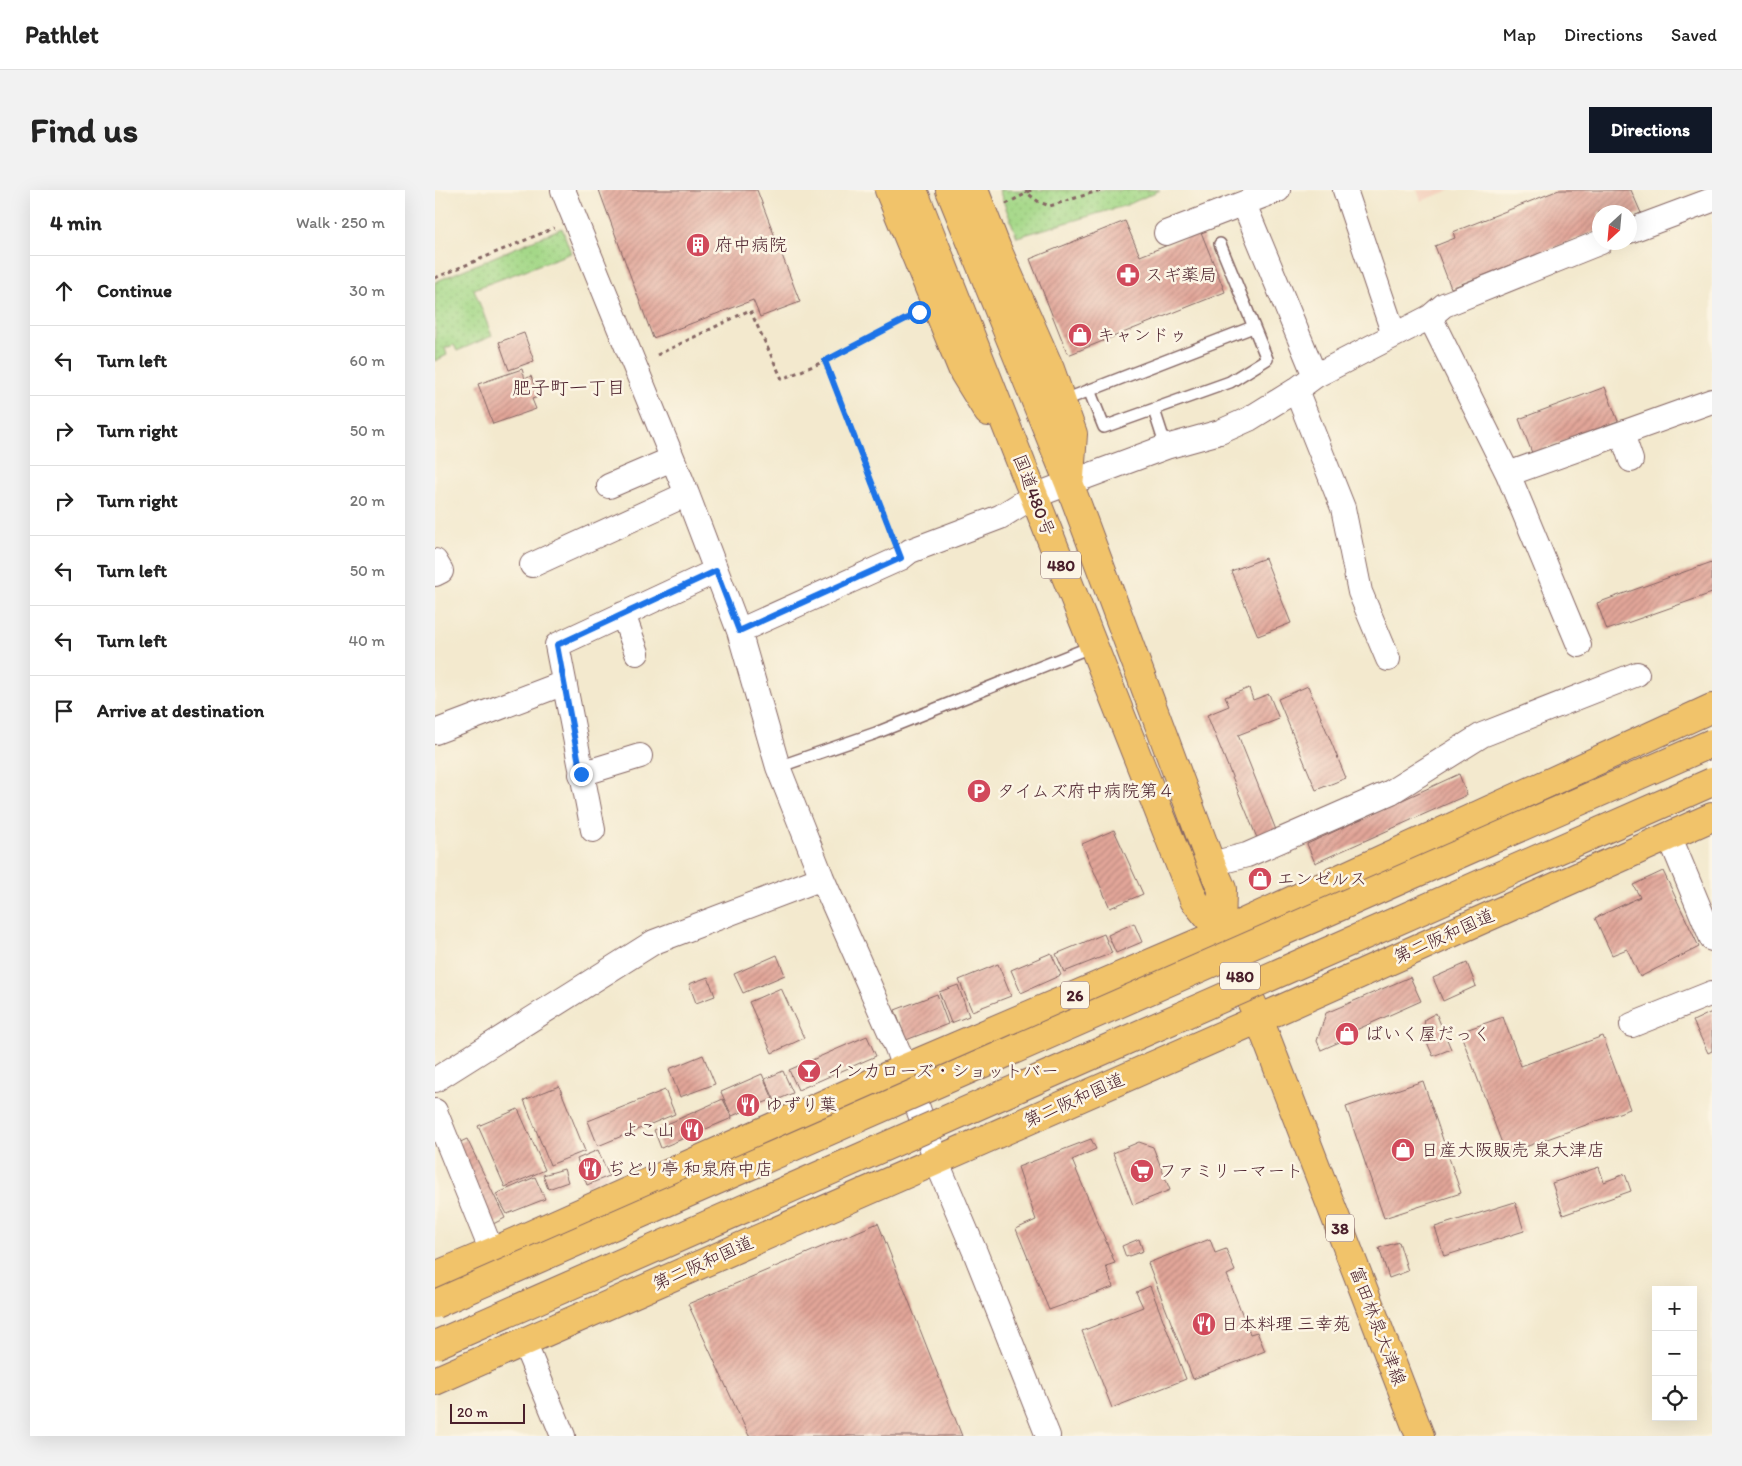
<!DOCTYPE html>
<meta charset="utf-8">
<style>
:root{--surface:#fff;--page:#f2f2f2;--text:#222;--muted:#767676;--line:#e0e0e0;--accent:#111827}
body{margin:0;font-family:Itim,"Klee One",sans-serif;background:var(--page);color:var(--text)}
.controls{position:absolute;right:15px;bottom:15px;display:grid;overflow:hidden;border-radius:0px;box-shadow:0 5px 20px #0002}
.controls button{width:45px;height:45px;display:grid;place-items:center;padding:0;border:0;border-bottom:1px solid var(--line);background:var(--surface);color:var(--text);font:25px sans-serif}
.compass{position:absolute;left:1157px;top:15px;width:45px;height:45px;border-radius:50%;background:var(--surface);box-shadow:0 5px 20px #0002;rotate:206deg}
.scale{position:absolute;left:15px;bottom:12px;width:75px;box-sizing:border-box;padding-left:5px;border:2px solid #4a1f2b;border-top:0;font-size:14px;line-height:18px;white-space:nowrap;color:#4a1f2b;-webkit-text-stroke:4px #fcf5e5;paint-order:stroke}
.stop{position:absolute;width:15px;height:15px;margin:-11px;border:4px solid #1a73e8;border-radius:50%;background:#fff}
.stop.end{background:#1a73e8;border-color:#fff;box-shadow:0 1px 5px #0008}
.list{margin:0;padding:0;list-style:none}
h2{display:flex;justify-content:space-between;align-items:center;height:65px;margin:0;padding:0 20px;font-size:21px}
h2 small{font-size:16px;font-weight:400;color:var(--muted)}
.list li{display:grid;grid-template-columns:32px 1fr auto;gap:15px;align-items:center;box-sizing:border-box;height:70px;padding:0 20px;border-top:1px solid var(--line)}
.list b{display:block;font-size:19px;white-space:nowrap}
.list em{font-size:16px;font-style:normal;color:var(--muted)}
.icon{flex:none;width:28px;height:28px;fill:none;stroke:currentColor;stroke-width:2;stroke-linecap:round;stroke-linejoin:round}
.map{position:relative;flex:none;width:1277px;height:1246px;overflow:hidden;border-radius:0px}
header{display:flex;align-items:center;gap:30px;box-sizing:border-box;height:70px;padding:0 25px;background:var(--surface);border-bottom:1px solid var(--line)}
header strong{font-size:24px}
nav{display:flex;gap:28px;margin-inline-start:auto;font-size:18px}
.intro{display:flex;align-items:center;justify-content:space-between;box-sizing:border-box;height:120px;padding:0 30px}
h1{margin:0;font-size:35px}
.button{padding:12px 22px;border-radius:0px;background:var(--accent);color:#fff;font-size:18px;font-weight:700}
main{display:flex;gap:30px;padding:0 30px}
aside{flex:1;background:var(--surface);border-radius:0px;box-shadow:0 5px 20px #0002}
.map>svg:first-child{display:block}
.built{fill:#f4d3c0}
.park{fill:url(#park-dots);stroke:#777c5a}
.building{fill:url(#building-hatch)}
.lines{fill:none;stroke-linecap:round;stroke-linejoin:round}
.service-casing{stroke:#856664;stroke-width:14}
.minor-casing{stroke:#856664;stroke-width:26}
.primary-casing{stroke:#856664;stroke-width:30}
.trunk-casing{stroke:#856664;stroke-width:30}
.path{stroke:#856664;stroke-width:3;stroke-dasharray:4 4;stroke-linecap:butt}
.service{stroke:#fff;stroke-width:11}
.minor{stroke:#fff;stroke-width:24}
.primary{stroke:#f1c36a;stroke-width:28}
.trunk{stroke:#f1c36a;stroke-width:28}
.trunk-bridge-casing{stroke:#856664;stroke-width:30;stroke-linecap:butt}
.trunk-bridge{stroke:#f1c36a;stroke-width:28}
.route{stroke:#1a73e8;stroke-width:6}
.labels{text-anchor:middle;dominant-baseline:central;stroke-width:5;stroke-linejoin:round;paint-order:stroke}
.shield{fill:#fcf5e5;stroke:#7f5f63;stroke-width:1}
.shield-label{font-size:16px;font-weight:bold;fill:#4a1f2b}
.poi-label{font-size:18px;fill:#4a1f2b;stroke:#fcf5e5;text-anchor:start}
.street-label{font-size:18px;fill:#4a1f2b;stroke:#fcf5e5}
.neighbourhood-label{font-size:19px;fill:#4a1f2b;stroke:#fcf5e5}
</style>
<header>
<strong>Pathlet</strong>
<nav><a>Map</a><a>Directions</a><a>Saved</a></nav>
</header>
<div class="intro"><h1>Find us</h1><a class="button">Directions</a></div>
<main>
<aside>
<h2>4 min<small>Walk · 250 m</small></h2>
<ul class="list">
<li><svg class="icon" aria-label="ahead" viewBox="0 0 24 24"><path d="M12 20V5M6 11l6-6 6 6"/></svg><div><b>Continue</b></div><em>30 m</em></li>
<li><svg class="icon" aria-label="left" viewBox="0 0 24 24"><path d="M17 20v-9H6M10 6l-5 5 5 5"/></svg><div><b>Turn left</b></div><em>60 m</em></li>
<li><svg class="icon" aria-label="right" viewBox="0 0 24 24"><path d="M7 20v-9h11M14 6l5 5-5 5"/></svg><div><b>Turn right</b></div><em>50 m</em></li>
<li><svg class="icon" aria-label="right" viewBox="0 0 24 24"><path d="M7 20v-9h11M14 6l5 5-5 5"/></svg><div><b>Turn right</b></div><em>20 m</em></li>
<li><svg class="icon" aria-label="left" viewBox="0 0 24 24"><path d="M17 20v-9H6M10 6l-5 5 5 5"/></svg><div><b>Turn left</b></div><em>50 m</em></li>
<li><svg class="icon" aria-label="left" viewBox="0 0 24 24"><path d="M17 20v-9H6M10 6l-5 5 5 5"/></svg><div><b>Turn left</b></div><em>40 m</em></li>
<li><svg class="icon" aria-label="arrive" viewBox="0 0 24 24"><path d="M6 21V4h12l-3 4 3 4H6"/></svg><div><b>Arrive at destination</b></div></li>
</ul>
</aside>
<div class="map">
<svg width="1277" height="1246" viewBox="0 0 1277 1246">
<defs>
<pattern id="park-dots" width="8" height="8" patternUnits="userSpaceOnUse" patternTransform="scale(1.25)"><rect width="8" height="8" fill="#a4d888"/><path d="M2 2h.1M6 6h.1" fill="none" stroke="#8fb976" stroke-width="1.8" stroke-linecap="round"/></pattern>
<pattern id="building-hatch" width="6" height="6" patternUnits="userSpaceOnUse" patternTransform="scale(1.25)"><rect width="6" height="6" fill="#e2a699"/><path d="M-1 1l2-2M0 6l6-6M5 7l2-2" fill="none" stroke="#b9877d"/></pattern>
</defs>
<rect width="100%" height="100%" fill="#fcf5e5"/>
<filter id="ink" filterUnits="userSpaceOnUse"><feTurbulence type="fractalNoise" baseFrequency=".02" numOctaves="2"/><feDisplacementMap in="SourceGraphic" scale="10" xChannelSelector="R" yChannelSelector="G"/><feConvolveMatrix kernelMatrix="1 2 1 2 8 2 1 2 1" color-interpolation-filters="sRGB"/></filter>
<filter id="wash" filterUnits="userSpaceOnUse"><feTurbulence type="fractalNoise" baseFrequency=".0096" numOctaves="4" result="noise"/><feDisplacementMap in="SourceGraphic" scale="20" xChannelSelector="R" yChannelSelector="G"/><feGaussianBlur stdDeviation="1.12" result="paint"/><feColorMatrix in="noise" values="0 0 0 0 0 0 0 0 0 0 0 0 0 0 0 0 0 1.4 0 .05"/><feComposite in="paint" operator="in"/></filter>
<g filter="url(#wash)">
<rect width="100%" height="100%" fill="#f3e9ce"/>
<path class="built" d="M982,0H1016L986,11Z"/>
<path class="park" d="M564,0H725L692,15L582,47Z
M127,38L136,63L39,99L57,146L22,161L19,155L10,158L12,165L0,171V92Z"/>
<g id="blocks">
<path class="building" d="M164,0H322L365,112L325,127L318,110L218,148Z
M1124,0H1196L1206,23L1194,28V22H1164V40L1016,98L1000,56L1020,48L1018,42Z
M690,31L705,66L766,42L790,102L633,165L595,69Z
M89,143L99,171L74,180L64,152Z
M87,179L90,189L96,186L103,207L97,209L101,219L58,234L43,194Z
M1170,197L1183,231L1097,263L1084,229Z
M830,368L856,433L823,446L796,381Z
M1277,372V403L1172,440L1162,413Z
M873,496L911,588L881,600L843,509Z
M814,498L818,510L834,504L844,529L803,545L841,640L822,648L772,525L794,516L790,507Z
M1024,584L1032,605L880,673L872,654Z
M679,640L708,704L675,718L647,654Z
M1228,681L1264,757L1205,787L1192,759L1177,765L1160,728L1205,707L1198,695Z
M699,733L707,752L681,763L673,745Z
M669,744L677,763L629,782L621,764Z
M616,763L626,785L586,803L576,780Z
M342,765L350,785L308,803L299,784Z
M1032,773L1041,796L1008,811L998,788Z
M563,774L576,806L537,821L524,790Z
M273,787L280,806L261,813L254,794Z
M975,787L986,811L921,840L923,844L886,860L882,851L891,823Z
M523,795L534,826L516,833L504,802Z
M346,798L369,848L337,863L314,812Z
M502,804L513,834L471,850L460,820Z
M1277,822V861L1273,863L1258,831Z
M1001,823L1016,859L998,866L988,843L990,829Z
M1068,827L1086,876L1168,846L1195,919L1071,964L1025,842Z
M432,846L441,866L363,900L354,880Z
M268,865L280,894L245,907L234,879Z
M348,881L358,903L340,911L330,889Z
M327,884L338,909L297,926L286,902Z
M988,891L1026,1003L949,1028L911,917Z
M124,896L150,961L115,975L89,910Z
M230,900L240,924L163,956L153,931Z
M288,909L297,928L226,958L219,940Z
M83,919L110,980L70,997L43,936Z
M32,949L70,1028L54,1036L21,954Z
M656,949L661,959L637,970L680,1073L671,1076L678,1097L614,1120L581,1039L601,1030L583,977Z
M704,952L718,957L735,1000L698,1015L678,963Z
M163,960L174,986L152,995L142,969Z
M1164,977L1169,992L1190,984L1196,1001L1128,1025L1117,993Z
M129,979L133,992L113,999L108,985Z
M100,987L110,1009L72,1024L61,1004Z
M1080,1012L1089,1041L1009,1066L1000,1037Z
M443,1033L527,1246H314L253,1114Z
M704,1049L708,1061L691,1067L687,1056Z
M775,1049L780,1063L791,1059L800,1081L792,1085L815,1144L822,1142L830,1161L758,1189L713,1073Z
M964,1052L973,1081L954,1088L944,1058Z
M715,1096L751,1189L677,1218L647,1141L708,1117L701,1102Z"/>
</g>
</g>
<g filter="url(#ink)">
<use href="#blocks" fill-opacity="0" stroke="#856664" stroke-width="1"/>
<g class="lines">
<g class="service-casing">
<path id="service" d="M654,200L669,237L795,192L832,169L785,54
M627,211L818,137
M719,220L731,257
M343,577L441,543L658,456"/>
</g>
<g class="minor-casing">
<path id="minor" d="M128,0L252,304L304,441L343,577L387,688L462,858L501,970L540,1062L613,1246
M910,0L959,145
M809,14L880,186
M1194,41L1277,10
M731,43L843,0
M995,127L1073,284L1144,455
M861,200L908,318L925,402L953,469
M1187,244L1196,270
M1073,284L1277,211
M174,296L237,269
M0,371L6,381L0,384
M97,375L252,304
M188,424L202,463
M304,441L466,368L475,361L565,327L599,306L731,257L785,242L814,229L861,200L880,186L995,127L1009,115L1166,52
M0,542L129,493
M146,584L205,566
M158,640L122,455L281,381
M1234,645L1277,749
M776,674L812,665L956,602L1047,545L1202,484
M1197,835L1277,803
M0,890L219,752L387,688
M0,921L57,1062
M89,1152L128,1246"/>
</g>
<g class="primary-casing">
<path id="primary" d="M824,829L985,1246"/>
</g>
<g class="trunk-casing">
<path id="trunk" d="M454,0L529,183L553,222
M478,0L759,710L786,743L824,829
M515,0L634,293L776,674L787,699L786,743
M539,0L562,59L615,179L638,244L635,287
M0,1086L57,1062L468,879L786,743L1277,518
M0,1191L824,829L1277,627"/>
</g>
<path class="path" d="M596,0L592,3L604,12L615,16L666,0
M571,14L592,3L591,0
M0,88L119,38
M222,165L315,120L347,189L390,171L478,125
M390,171L457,346"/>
<use href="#service" class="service"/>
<use href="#minor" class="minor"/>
<use href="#primary" class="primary"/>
<use href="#trunk" class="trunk"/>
<g class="trunk-bridge-casing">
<path id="trunk-bridge" d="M0,1114L1277,553
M0,1155L1277,592"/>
</g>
<use href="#trunk-bridge" class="trunk-bridge"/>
</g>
</g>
<g class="lines" filter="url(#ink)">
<path class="route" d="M146,584L122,455L281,381L304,441L466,368L390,171L484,122"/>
</g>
<defs>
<g id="building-disc" transform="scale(1.25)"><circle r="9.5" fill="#d1495b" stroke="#fcf5e5"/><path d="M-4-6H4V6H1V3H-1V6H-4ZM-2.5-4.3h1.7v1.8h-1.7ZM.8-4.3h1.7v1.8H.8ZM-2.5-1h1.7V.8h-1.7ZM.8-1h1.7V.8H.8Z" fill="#fff"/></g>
<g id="pharmacy-disc" transform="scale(1.25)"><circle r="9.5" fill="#d1495b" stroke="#fcf5e5"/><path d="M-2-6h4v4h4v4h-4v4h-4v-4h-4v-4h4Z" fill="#fff"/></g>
<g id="shop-disc" transform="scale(1.25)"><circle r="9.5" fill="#d1495b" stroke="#fcf5e5"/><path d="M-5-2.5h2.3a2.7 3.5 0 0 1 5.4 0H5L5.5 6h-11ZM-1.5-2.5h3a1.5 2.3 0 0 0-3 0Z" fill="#fff"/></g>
<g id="parking-disc" transform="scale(1.25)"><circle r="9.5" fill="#d1495b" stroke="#fcf5e5"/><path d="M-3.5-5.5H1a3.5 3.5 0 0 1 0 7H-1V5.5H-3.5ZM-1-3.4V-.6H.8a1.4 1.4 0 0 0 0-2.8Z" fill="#fff"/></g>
<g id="bar-disc" transform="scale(1.25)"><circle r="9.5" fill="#d1495b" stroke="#fcf5e5"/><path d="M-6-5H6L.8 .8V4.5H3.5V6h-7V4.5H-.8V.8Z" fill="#fff"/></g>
<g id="restaurant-disc" transform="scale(1.25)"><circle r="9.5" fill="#d1495b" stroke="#fcf5e5"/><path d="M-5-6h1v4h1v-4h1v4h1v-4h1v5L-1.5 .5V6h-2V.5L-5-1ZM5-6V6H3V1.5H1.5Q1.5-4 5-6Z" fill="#fff"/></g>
<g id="supermarket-disc" transform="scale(1.25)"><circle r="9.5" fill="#d1495b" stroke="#fcf5e5"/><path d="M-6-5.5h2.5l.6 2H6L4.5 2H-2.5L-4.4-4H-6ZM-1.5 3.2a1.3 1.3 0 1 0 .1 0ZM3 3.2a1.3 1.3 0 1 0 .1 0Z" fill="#fff"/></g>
</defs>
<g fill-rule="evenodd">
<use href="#building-disc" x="263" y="55"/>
<use href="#pharmacy-disc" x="693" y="85"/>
<use href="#shop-disc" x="645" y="145"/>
<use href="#parking-disc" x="544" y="601"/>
<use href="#shop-disc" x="825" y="689"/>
<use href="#shop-disc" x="912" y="844"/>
<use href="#bar-disc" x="374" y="881"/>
<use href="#restaurant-disc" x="313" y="915"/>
<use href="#restaurant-disc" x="257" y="940"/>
<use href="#shop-disc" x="968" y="960"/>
<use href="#restaurant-disc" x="155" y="979"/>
<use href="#supermarket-disc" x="707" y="981"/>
<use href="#restaurant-disc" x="769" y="1134"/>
</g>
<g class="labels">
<g class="shield">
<rect x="606" y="361.5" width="40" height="27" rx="4"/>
<rect x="785" y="772.5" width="40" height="27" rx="4"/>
<rect x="626" y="791.5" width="28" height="27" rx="4"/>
<rect x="891" y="1024.5" width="28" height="27" rx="4"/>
</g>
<g class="shield-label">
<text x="626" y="375">480</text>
<text x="805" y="786">480</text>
<text x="640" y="805">26</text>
<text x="905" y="1038">38</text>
</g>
<g class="poi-label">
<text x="280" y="55">府中病院</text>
<text x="710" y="85">スギ薬局</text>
<text x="662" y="145">キャンドゥ</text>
<text x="562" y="601">タイムズ府中病院第４</text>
<text x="842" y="689">エンゼルス</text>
<text x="930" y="844">ばいく屋だっく</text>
<text x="392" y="881">インカローズ・ショットバー</text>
<text x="330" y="915">ゆずり葉</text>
<text x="240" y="940" text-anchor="end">よこ山</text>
<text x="986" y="960">日産大阪販売 泉大津店</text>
<text x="172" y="979">ぢどり亭 和泉府中店</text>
<text x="724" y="981">ファミリーマート</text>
<text x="786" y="1134">日本料理 三幸苑</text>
</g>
<g class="street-label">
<text transform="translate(599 305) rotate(69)">国道480号</text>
<text transform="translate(1009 746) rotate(-24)">第二阪和国道</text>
<text transform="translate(639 910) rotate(-24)">第二阪和国道</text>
<text transform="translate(268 1073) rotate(-24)">第二阪和国道</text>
<text transform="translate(943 1136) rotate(69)">富田林泉大津線</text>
</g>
<g class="neighbourhood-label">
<text x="134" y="197">肥子町一丁目</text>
</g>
</g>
</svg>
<div class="controls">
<button>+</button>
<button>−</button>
<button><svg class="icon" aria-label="locate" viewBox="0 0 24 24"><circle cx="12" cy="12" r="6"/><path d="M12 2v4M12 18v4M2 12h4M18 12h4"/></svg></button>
</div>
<svg class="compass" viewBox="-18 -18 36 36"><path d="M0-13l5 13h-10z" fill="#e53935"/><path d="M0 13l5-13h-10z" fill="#767676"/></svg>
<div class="scale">20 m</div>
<div class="stop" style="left:484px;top:122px"></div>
<div class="stop end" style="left:146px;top:584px"></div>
</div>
</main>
